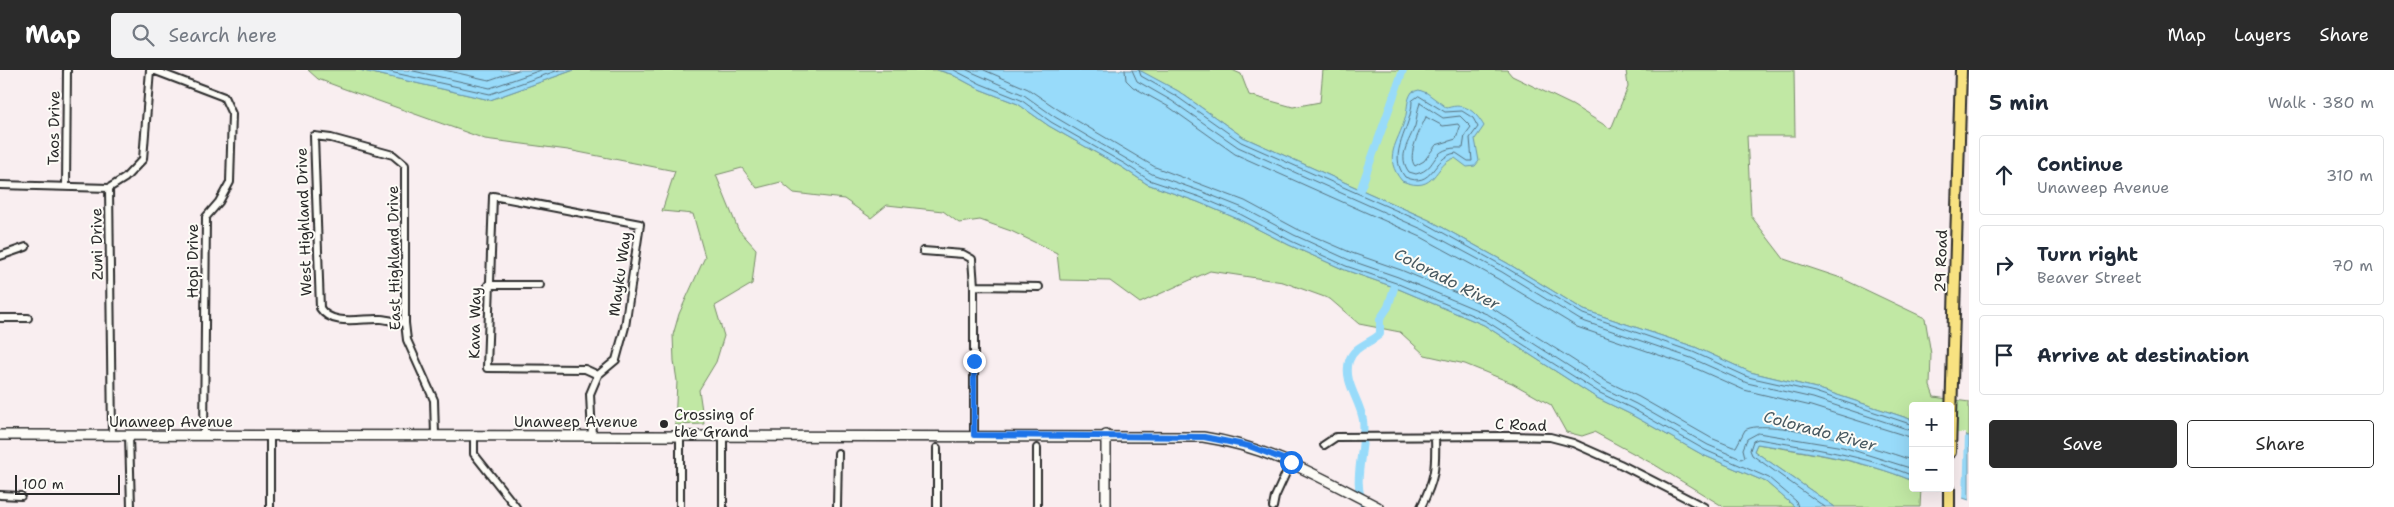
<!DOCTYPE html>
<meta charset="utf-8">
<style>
:root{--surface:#fff;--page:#f2f2f3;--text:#1f2937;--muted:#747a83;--line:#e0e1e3;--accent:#2b2b2b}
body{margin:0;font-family:"Shantell Sans",sans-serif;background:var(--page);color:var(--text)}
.controls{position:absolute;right:15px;bottom:15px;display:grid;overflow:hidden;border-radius:5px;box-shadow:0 5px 20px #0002}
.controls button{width:45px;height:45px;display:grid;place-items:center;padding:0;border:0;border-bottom:1px solid var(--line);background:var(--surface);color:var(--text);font:25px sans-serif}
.scale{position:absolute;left:15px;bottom:12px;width:105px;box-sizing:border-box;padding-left:5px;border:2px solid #2b2b2b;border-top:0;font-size:14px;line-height:18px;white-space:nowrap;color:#2b2b2b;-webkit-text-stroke:4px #fdfcf7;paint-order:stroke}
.stop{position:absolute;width:15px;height:15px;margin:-11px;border:4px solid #1a73e8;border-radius:50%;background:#fff}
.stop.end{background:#1a73e8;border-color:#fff;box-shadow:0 1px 5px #0008}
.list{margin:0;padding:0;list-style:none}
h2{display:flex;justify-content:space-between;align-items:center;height:65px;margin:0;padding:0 20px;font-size:21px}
h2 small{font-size:16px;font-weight:400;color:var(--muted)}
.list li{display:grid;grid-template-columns:32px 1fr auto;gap:15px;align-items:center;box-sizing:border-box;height:80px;margin:0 10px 10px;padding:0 10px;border:1px solid var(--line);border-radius:5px}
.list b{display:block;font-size:19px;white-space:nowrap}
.list p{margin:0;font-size:16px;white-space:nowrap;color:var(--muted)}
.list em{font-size:16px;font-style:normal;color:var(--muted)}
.actions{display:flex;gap:10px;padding:15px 20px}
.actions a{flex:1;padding:11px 0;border:1px solid var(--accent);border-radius:5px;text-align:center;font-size:18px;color:var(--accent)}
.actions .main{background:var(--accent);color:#fff}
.icon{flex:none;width:28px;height:28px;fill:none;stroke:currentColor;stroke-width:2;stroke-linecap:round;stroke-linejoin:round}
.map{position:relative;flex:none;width:1969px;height:437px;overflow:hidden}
header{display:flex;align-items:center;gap:30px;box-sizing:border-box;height:70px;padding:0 25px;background:var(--accent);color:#fff}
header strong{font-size:24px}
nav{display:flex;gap:28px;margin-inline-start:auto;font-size:18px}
.search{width:350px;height:45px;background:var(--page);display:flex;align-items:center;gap:12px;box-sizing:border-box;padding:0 18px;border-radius:5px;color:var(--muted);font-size:19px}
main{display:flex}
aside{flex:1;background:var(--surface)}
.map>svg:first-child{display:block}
.green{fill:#c1e8a4;stroke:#768a68}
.water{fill:#98dbfa;stroke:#6c95a7}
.pier{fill:#f9eef0}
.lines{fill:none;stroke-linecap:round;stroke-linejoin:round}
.shore{stroke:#57717e;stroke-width:1}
.canal{stroke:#98dbfa;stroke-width:8}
.street-casing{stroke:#2b2b2b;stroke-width:10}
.secondary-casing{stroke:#2b2b2b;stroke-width:12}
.primary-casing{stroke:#2b2b2b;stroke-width:14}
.street{stroke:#fdfcf7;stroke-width:6}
.secondary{stroke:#fdfcf7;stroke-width:9}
.primary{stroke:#f8e281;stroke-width:10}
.route{stroke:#1a73e8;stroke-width:6}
.poi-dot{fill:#2b2b2b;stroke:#fdfcf7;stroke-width:2}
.labels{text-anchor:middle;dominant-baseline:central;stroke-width:4;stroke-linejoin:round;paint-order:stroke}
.street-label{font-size:15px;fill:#2b2b2b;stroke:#fdfcf7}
.poi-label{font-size:15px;fill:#2b2b2b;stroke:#fdfcf7;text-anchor:start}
.water-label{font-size:16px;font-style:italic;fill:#46575f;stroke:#fdfcf7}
</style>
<header>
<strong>Map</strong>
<div class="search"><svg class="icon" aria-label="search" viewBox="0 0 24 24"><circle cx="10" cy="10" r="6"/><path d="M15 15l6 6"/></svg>Search here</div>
<nav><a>Map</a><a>Layers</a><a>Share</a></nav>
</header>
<main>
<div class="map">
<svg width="1969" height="437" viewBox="0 0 1969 437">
<rect width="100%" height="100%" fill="#f9eef0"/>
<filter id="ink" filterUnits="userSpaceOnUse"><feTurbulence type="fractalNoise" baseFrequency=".02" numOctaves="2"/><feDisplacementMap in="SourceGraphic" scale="10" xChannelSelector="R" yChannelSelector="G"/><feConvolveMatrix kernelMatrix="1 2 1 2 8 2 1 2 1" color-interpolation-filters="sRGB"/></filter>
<g filter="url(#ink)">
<path class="green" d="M308,0H359L490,30L574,0H937L951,4L979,19L1018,34L1049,56L1123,98L1147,114L1198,132L1238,149L1289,175L1345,200L1394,217L1484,255L1597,328L1630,344L1703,385L1766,412L1795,437H1724L1655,395L1594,362L1582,366L1566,362L1551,335L1512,313L1465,294L1425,285L1400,262L1359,254L1330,229L1283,212L1210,201L1140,233L1110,211L1060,210L1057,183L1011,161L980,150L959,153L943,141L887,135L871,148L844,129L794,123L781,112L757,118L742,98L716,105L738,159L756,179L752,214L715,236L724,266L716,292L699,320L704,354L675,355L677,311L674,291L673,265L679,244L705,187L693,144L662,141L675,101L568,80L485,69L342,18L318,9Z
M1138,0H1232L1241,4L1249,25L1293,37L1320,32L1323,0H1507L1512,6L1572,35L1611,59L1628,17L1626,0H1794L1795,66H1747L1751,146L1784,189L1841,208L1925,248L1931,284L1930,316L1934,327L1969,332V366L1950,365V336H1913V350L1816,318L1750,302L1695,277L1584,240L1507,193L1429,150L1243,67L1178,21Z
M1757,374C1810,383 1863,390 1913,411V418H1921L1920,437H1835L1754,381Z"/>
<path class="water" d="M359,0H574L490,30Z
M937,0H1138L1143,2L1178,21L1243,67L1429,150L1507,193L1584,240L1695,277L1750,302L1816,318L1913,350V411C1863,390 1809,382 1757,374L1754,381L1835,437H1795L1766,412L1703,385L1630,344L1597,328L1484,255L1394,217L1345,200L1289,175L1238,149L1198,132L1147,114L1123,98L1049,56L1018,34L979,19L951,4Z
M1419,20L1427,23L1447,38C1465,32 1475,41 1484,56L1475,69L1479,91L1475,96L1467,97L1455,88C1433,94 1437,125 1402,111C1382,87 1398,73 1405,49C1408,39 1406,31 1412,22Z
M1950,365L1969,366V430L1932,418H1950Z"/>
<path class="pier" d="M1950,363H1965L1963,431L1938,423V418H1950Z"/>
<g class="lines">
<path class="shore" d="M381,0L490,24L559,0
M409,0L490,18L541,0
M444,0L489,10L518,0
M954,0L981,14L1021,30L1051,52L1125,94L1149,110L1200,127L1240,144L1291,171L1346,196L1396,213L1486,251L1600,323L1633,339L1705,380L1769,408L1796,431L1798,437
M967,0L1024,25L1055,47L1152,104L1203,122L1243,138L1294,165L1349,190L1398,207L1489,245L1603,318L1636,334L1708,375L1741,389L1745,387L1743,379L1747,369L1758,363L1843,377L1913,399
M984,0L1028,19L1059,40L1155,97L1245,131L1297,159L1352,183L1401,200L1492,238L1606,311L1639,327L1711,368L1733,377H1736L1745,360C1766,346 1887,380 1913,391
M1125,0L1126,10L1133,17L1169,37L1235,84L1421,167L1498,209L1577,257L1688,295L1744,320L1811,336L1913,368
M1132,0L1137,11L1172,31L1238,77L1424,160L1502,202L1580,250L1691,288L1747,313L1813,328L1913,361
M1139,0L1141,6L1176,26L1241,72L1427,154L1505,197L1583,244L1693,282L1748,307L1815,322L1913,355
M1419,26L1445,42L1462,41L1473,48L1478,57L1470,68L1472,91H1468L1456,83C1432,86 1434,120 1405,107C1386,83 1412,59 1412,31Z
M1420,33L1443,48L1460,46L1471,57L1465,65L1463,78C1428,76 1440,98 1416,104L1409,102C1397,86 1409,72 1415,56C1417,49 1417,40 1420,33Z
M1426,47L1443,56L1458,54L1460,57L1456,69L1436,75L1424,91L1415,96C1406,86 1421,58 1426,47Z
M1825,437L1752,385L1750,380L1753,371L1758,369C1810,378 1864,385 1913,406"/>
<path class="canal" d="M1361,118L1403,0
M1365,437C1350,412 1367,378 1363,350C1360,330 1343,312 1349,291C1354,276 1369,274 1380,264V249L1388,237L1394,218"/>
<g class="street-casing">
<path id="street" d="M153,0L224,27L232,44L230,112L219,132L206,147L204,366
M0,115L109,118
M66,117L67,0
M923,181L963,184L972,189L974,216V365
M0,186L26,177
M488,215H540
M974,216L1039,217
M0,248H28
M405,253C397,252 389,250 381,249C361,248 332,257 320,238L314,66L331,68L393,85L405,95V253L407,270L434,330L435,365
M112,365L109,118L125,108L143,89L150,0
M129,365L131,437
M474,366V384L516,437
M592,366L590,324L598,305L616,290L625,257L640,154L493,126L487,298L585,299L598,305
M1324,375L1336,367L1508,366L1550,367L1573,373L1620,394L1704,437
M1037,378V437
M0,425L21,426
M270,437V365
M680,437V366
M723,437V365
M837,437L838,383
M937,437V378
M1273,437L1275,427L1291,392
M1421,437C1435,409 1436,398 1435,367"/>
</g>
<g class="secondary-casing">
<path id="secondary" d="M0,365L1203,367C1270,377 1319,407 1378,437
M1106,365V437"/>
</g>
<g class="primary-casing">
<path id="primary" d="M1950,382L1961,0
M1949,437V418"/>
</g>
<use href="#street" class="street"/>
<use href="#secondary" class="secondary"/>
<use href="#primary" class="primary"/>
</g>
</g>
<g class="lines" filter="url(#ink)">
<path class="route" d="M974,291V365L1204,367L1249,376L1291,392"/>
</g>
<circle class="poi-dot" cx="664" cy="354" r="5"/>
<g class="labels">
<g class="street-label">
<text transform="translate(54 58) rotate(-89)">Taos Drive</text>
<text transform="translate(304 152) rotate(-92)">West Highland Drive</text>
<text transform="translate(97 174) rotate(-91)">Zuni Drive</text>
<text transform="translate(394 188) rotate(-91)">East Highland Drive</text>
<text transform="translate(193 191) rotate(-90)">Hopi Drive</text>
<text transform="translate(1941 191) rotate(-88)">29 Road</text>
<text transform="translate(620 204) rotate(-82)">Mayku Way</text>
<text transform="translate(475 253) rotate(-89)">Kava Way</text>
<text x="171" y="352">Unaweep Avenue</text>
<text x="576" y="352">Unaweep Avenue</text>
<text transform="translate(1521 355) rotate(2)">C Road</text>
</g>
<g class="poi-label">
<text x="674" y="345">Crossing of<tspan x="674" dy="17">the Grand</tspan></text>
</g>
<g class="water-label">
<text transform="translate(1447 209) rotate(27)">Colorado River</text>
<text transform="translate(1820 361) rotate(15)">Colorado River</text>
</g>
</g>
</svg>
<div class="controls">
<button>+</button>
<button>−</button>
</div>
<div class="scale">100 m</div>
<div class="stop" style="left:1291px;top:392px"></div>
<div class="stop end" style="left:974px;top:291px"></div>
</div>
<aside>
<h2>5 min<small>Walk · 380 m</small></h2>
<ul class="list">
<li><svg class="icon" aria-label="ahead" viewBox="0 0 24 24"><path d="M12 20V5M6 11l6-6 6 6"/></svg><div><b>Continue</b><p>Unaweep Avenue</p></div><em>310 m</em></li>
<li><svg class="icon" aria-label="right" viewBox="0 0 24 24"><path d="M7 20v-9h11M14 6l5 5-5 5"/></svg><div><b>Turn right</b><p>Beaver Street</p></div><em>70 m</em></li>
<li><svg class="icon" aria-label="arrive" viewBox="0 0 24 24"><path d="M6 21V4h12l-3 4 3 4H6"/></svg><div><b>Arrive at destination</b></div></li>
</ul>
<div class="actions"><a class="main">Save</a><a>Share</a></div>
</aside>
</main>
